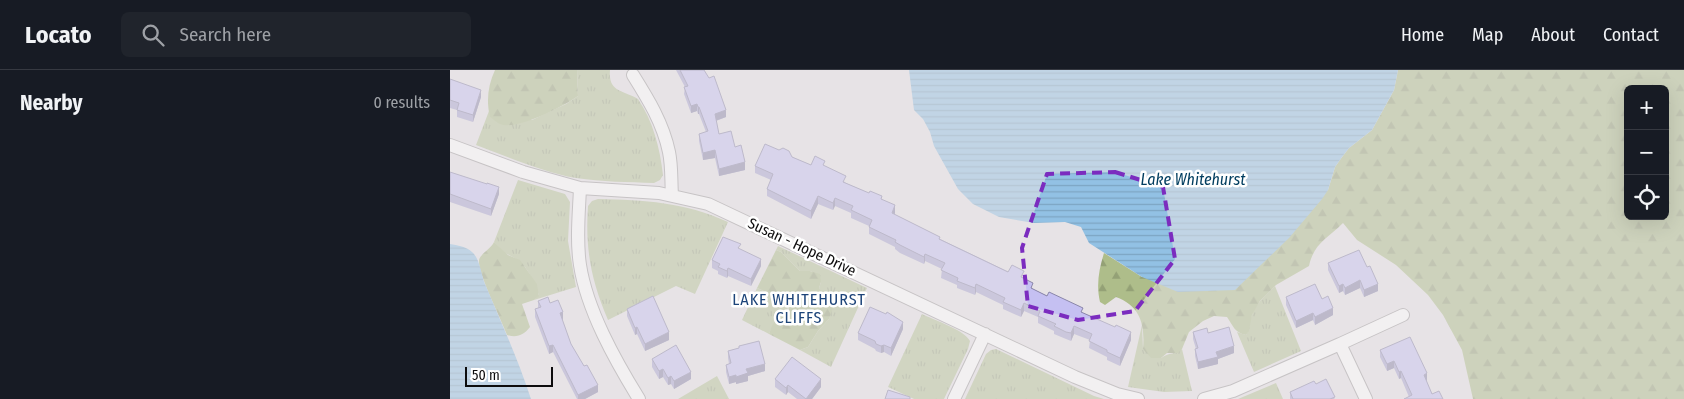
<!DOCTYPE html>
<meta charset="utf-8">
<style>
:root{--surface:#171b24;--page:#20242c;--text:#f1f3f6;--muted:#9ea1a6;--line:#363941}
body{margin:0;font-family:"Fira Sans Condensed",sans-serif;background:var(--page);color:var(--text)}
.controls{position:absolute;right:15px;top:15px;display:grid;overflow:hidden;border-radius:8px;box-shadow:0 5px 20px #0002}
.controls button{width:45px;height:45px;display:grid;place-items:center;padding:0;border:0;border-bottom:1px solid var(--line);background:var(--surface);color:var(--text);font:25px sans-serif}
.scale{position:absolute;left:15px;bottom:12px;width:88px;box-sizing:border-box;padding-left:5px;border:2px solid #0d0c0d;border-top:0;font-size:14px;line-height:18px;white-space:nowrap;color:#0d0c0d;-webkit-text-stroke:4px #fff;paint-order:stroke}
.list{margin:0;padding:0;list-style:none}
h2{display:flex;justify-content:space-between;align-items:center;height:65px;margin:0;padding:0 20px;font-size:21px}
h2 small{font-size:16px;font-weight:400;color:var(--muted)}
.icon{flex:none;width:28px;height:28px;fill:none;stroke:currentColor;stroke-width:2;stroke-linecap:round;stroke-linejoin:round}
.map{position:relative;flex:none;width:1234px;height:329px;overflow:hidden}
header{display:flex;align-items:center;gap:30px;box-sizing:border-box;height:70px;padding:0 25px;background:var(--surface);border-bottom:1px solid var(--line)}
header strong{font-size:24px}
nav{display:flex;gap:28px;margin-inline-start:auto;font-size:18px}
.search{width:350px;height:45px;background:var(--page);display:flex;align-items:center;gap:12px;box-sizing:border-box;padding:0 18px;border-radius:8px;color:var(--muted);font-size:19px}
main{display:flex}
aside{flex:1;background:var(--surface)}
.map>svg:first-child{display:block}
.grass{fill:url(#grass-tufts)}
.forest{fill:url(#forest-firs);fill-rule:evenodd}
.water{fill:url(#water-rules)}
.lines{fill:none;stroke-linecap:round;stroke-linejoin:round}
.minor-casing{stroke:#a09d9f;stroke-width:14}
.minor{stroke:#fff;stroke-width:12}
.wall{fill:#a9a5d0}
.shaded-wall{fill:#8a86a9}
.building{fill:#c5c0f2;stroke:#8a86a9}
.marked{fill:none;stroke:#7b2cbf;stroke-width:4;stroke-dasharray:10 6;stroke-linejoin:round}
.labels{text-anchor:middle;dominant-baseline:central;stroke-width:5;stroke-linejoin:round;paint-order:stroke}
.street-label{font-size:15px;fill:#0d0c0d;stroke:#fff}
.water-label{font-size:16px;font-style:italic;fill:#023e60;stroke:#fff}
.neighbourhood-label{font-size:16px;letter-spacing:1px;fill:#1d4479;stroke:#fff}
</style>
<header>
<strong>Locato</strong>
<div class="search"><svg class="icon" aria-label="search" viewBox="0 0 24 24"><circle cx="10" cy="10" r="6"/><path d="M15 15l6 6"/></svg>Search here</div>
<nav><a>Home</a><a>Map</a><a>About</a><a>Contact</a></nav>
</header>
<main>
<aside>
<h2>Nearby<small>0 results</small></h2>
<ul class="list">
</ul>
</aside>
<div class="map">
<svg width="1234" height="329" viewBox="0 0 1234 329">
<defs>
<pattern id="grass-tufts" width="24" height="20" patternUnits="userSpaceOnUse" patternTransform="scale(1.25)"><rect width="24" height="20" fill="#b6c398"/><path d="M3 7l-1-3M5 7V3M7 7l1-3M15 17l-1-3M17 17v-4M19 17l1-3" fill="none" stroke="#9ba682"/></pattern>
<pattern id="forest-firs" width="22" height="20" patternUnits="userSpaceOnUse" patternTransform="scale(1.25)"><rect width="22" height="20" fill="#aebd8a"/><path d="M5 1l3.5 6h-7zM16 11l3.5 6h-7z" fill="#94a176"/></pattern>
<pattern id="water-rules" width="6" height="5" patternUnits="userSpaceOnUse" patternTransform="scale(1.25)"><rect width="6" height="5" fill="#92c1e4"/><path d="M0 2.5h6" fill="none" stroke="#7da5c2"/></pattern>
</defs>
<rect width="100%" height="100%" fill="#e7e3e6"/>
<path class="grass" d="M127,0H160C158,23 174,20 188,29C203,51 210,78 213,105L210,110L204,113C178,112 152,112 126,108C92,102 59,87 26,75L39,41L41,47L82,50L116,34L128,26Z
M68,110L115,124L120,132L118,171L126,217L84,230L89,225C85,215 81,205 75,197C70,191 65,188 59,185C53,183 48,176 44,172Z
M148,129C195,130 234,132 278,152L245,224L226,216L158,250C141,210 135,179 138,136L142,131Z
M328,176L417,218L381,297L350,280L358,277L368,261L379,249L381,234L372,225L369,218L371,212L361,201H350L331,182L326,180Z
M825,216L851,281L804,302L787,262L796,265C800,259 799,252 802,245C806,233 816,225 825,216Z
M307,218L321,224L335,226C345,248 326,245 319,264L292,250Z
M472,244C484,250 515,260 520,271L518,279L494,329H464L438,317Z
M692,255L693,279L711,288C719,282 725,285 732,279L742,321L714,322L678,317Z
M546,279L644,326L654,329H515L536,284L541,280Z
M267,306L279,329H228Z
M826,313L833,329H788Z"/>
<path class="forest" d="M45,0H127L128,26C114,36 67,61 50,54C47,53 43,49 40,47C36,31 38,15 45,0Z
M948,0H1234V329H1023L1012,280L993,245L978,225L946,195L907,170L893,153C877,169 864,173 859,196L826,215L810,231L802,245L799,261L796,265C785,263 783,256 777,247L764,246L753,251L739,262L732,279L728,283H717L711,288H701L693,279C695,256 691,236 666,227L655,235L650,232C646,215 649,199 654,183L692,207L878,120L885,97L892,87L899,78L922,60L944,20ZM1178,19H1215V146H1178Z
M44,172L58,185L70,190L87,214L89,226L84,230L72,234L80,257C74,265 67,268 57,265C52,251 27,202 29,190C31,183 41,179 44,172Z
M326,180L331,182L350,201H360L370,204L371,212L369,218L383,238L379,249L368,261L358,277L350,280L319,264C322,254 326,247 336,244L339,240L335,226L321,224L307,218Z"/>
<path class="water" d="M459,0H948L944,20L922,60L899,78L892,87L885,97L878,120L872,129L839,168L785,220L728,222L692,207L639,173L631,157L615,152L584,153L549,147L523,134L508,119L484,76L480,62L473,49L464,40Z
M0,174C7,175 17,177 22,182C30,189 31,204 35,214C51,252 68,289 81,329H0Z"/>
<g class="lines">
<g class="minor-casing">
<path id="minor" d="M183,5C198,29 213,53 219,82C222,96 221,111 222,125
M0,75L73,102L130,118L209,123L258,134L625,307L667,324L688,329
M130,118C129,143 126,170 130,195C137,240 165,290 189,329
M890,274L953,245
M504,329L535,264
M754,329L783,321L890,274L916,329"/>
</g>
<use href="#minor" class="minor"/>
</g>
<path class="wall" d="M226,0H254L276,47L266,51L269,64L285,77L295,100L269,106L265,88L253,90L249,71V64L256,62L249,44H248L247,41L241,43L234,24L235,17Z
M0,9L31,27L23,52L7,47V40L0,38Z
M342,87L361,95L375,96L396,113L432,129L445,143L444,145L490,169L574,209L583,219L633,243L681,270L670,296L657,290V287L639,278L640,270L624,264L621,271L616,269L604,264V261L588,253V247L574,241L571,247L553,239V235L526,222L525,225L507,218V215L491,208L492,199L475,191L474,194L450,183L445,179V177L419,164V156L401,148V143L385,136L383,140L368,134L361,149L317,126V119L321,110L305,103V96Z
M0,102L49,124L41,146L0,132Z
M291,180L311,196L301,216L278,206L277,208L268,204V201L262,198V190Z
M878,193L928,221L914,227L910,218L895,225L893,221L889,223L878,200Z
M836,227L872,229L883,245L865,255L863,250L846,258L836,235Z
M88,231L100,233L113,250H112L121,274L148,322L135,329H127L103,282L99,284L85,247V239L88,238Z
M177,239L219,270L195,281L187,264L185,265L177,246Z
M453,259L441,286L434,282L431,283L426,281L425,279L408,270V263Z
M743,262L784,283L768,289V294L748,299L745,286V279H746L743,269Z
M289,276L315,301L298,306V311L286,314V312L279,314L276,302V295L279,294L278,288V281L289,278Z
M930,280L977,311H976L982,324L959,327L951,308L949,309L944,298L937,301L930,287Z
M202,289L241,309L224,319L221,314L218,315L213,307L209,309L202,297Z
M325,309L371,317L362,329H347L338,322L336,325L325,317Z
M866,314L885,329H840V322Z"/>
<path class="shaded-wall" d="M31,20V27L23,52V45Z
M247,34V41L241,43V36Z
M248,37H249V44H248Z
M276,40V47L265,51V44Z
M265,80V88L253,90V83Z
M295,92V100L269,106V99Z
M49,117V124L41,146V139Z
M368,126V134L361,149V141Z
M385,128V136L383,140V133Z
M445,135V143L442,151V143Z
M475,184V191L474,194V187Z
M311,189V196L301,216V209Z
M278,198V206L277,208V201Z
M910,210V218L895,225V218Z
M526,214V222L525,225V218Z
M893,214V221L889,223V216Z
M928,214V221L914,227V220Z
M574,233V241L571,247V240Z
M883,238V245L865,255V247Z
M113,242V250L110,251V243Z
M863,243V250L846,258V251Z
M453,252V259L441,286V278Z
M624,256V264L621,271V263Z
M187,257V264L185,265V258Z
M219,262V270L195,281V274Z
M681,262V270L670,296V288Z
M103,275V282L99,284V276Z
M434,275V282L431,283V276Z
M784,276V283L768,289V294L748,299V292L766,282Z
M944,291V298L937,301V294Z
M315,294V301L298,306V311L286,314V307L296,299Z
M213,299V307L209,309V301Z
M951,301V308L949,309V302Z
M241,302V309L224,319V311Z
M977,303V311L974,312V305Z
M286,305V312L279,314V307Z
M221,306V314L218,315V308Z
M371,309V317L362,329H356Z
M148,315V322L135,329H128V325Z
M338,315V322L336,325V318Z"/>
<path class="building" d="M230,0H254L259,8L264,6L276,40L265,44L269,64L281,61L285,77L291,75L295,92L269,99L265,80L253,83L249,64L258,61L249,37H248L247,34L241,36L234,17L238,16Z
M0,9L31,20L23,45L7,40L9,33L0,30Z
M315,74L329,80L333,78L339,81L342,87L361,95L365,86L375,91L373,95L396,106L393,112L419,123L420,121L432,126L431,129L445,135L442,143L490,167L489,169L558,202L562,195L574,201L571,207L583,213L581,218L597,226L599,222L633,238L631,242L665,257L666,255L681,262L670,288L657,282V280L639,271L642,264L624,256L621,263L616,262L604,256L606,254L588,246L590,241L574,233L571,240L553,232L555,228L526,214L525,218L507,211L508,208L491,200L495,193L475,184L474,187L450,175L445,172L446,170L419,157L422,150L401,140L403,136L385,128L383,133L368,126L361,141L317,119L323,104L305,96Z
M0,102L37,114V113L49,117L41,139L0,124Z
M273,167L291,174L288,178L311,189L301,209L278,198L277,201L268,197L270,194L262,190Z
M909,180L917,197L920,196L928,214L914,220L910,210L895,218L893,214L889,216L878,193Z
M865,214L872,229L878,226L883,238L865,247L863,243L846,251L836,227Z
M203,226L219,262L195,274L187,257L185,258L177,239Z
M98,227L100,233L108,230L113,242L110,243L121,274L134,296L137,295L148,315L128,325L103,275L99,276L85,239L91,237L88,231Z
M420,237L436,244L437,242L453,252L441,278L434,275L431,276L426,274L425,271L408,263Z
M779,257L784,276L766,282L768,287L748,292L745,279L748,278L743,262L757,258L758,263Z
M960,267L977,303L974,305L982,324L989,321L993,329H954L962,325L951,301L949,302L944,291L937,294L930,280Z
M309,271L315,294L296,299L298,303L286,307V305L279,307L276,295L281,293L278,281L289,278V276Z
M226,275L241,302L224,311L221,306L218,308L213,299L209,301L202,289Z
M342,287L371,309L356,329L338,315L336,318L325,309Z
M876,309L885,327L880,329H843L840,322L864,311L866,314Z
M438,320L460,327V329H435Z"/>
<path d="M0 0H1234V329H0ZM665,102L713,117L725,189L685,241L628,250L578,236L572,178L597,104Z" fill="#e7e3e6" fill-opacity=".55" fill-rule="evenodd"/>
<path class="marked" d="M665,102L713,117L725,189L685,241L628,250L578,236L572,178L597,104Z"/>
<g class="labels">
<g class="street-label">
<text transform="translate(352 177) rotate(25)">Susan - Hope Drive</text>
</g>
<g class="water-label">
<text x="743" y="109">Lake Whitehurst</text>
</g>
<g class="neighbourhood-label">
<text x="349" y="229">LAKE WHITEHURST<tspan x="349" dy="18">CLIFFS</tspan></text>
</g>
</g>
</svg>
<div class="controls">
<button>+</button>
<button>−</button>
<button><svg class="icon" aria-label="locate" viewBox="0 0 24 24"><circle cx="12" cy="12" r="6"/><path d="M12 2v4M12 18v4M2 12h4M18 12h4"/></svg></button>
</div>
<div class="scale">50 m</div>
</div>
</main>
